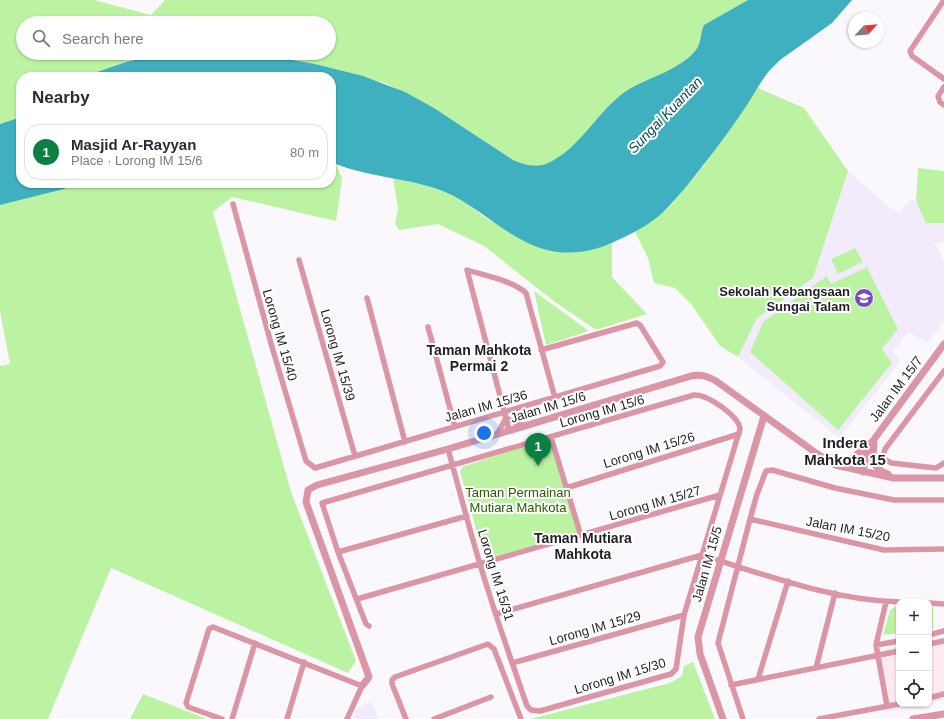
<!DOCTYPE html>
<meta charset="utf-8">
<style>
:root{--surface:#fff;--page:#f2f2f3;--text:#2b2b33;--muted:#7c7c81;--line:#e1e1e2;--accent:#0b8043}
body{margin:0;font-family:Arial,sans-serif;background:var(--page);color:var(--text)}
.controls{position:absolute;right:12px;bottom:12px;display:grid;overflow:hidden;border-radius:8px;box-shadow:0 1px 3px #0004}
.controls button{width:36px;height:36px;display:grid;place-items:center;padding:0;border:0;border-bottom:1px solid var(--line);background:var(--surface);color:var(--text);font:20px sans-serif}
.compass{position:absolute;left:848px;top:12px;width:36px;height:36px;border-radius:50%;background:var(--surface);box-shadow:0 1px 3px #0004;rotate:64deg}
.you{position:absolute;left:484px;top:433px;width:14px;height:14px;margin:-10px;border:3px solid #fff;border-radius:50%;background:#1a73e8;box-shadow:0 0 0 6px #1a73e833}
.badge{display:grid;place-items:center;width:26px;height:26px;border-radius:50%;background:var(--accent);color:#fff;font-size:13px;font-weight:700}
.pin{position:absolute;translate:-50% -33px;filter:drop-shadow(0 1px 2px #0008)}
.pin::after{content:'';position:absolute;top:21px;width:14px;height:12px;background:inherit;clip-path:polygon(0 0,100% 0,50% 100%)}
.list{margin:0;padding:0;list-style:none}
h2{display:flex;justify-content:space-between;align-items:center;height:52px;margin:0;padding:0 16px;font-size:17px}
h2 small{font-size:13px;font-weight:400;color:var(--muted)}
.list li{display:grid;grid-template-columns:26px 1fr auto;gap:12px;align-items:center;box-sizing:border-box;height:56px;margin:0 8px 8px;padding:0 8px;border:1px solid var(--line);border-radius:16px}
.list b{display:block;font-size:15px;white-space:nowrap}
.list p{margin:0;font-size:13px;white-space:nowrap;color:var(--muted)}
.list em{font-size:13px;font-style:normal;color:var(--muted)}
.icon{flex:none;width:22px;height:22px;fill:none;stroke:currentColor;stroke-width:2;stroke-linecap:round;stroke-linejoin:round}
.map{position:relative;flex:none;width:944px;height:719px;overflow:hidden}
.search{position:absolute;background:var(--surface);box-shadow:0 1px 3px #0004;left:16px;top:16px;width:320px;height:44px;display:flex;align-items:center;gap:10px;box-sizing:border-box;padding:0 14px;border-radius:22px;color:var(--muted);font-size:15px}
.panel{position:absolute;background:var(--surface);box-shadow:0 1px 3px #0004;left:16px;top:72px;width:320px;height:116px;border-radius:16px}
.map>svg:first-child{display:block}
.commercial{fill:#fce9f2}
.built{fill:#f2ebfc}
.green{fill:#bcf3a3}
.water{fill:#3eb0bf}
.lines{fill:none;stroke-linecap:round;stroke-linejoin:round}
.minor{stroke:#db96a6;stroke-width:5.5}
.tertiary{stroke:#db96a6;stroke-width:7}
.labels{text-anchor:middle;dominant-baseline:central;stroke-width:4;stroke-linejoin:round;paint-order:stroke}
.poi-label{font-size:13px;font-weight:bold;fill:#211e26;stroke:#fff;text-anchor:end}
.street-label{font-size:13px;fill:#211e26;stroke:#fff}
.park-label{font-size:13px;fill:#295c00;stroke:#fff}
.water-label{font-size:14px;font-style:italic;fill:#064c54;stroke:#fff}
.neighbourhood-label{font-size:14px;font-weight:bold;fill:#211e26;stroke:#fff}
.quarter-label{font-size:15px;font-weight:bold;fill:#211e26;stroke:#fff}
</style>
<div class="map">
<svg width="944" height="719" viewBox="0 0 944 719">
<rect width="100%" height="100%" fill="#faf8fc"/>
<path class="commercial" d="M944,637V700L929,703V640Z
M899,646V704H924L888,712L877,650Z"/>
<path class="built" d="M848,171L889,207L899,212L910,200L916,201L926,223H944V242L935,243L944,261V321L928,343L908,332L893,352L900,362L839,438L738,357L757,318L813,278Z
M372,702L378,719H353L358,707Z"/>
<path class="green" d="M0,0H94L151,15L165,0H748L704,25C700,33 702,43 695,51C676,73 645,77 622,94C596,114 579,149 548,163C536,168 525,165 513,160L434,108L385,83L315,64L254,53H329V23H23V53H166L126,62L82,77H21V117L0,124Z
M756,87L804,108L848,171L813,278L757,318L738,357L720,346L691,304L675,288L654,283L648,258L635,232L655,219L670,206L702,168L741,114Z
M331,162L336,164L342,178L336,221L232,197L213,212L291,492L356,661L348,673L111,568L48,719H0V366L10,364L0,311V205L64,189L77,183H331Z
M918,168L944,171V223H926L916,201Z
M393,178L425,185L445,192L466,203L484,217L527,241L591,250L612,243V277L647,314L596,330L555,302L484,246L438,224L399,230L395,224L398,209Z
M855,248L863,262L838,274L831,259Z
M867,267L898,329L882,349L892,363L838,430L750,352L763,322L827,276L831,284Z
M534,291L589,331L546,345Z
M551,437L581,536L487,558L483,554L460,472L462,467Z
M896,606H899V633L883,635L890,610Z
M929,608H933V628L929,629Z
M693,662L715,719H530L670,683L682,676L684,666Z
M143,694L207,719H130Z"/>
<path class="water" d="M748,0H852L832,23L780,60L769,71C758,85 751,100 741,114C724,139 705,163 686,187C676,198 667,210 655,219C643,228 631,234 618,240C596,251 571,256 547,250C509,240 480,207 445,192C408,177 368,178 331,162V77H82L126,62L166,53H254L315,64L363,76L405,92L434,108L513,160C525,165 536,168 548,163C579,149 596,114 622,94C645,77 676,73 695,51C702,43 700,33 704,25Z
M21,117V183H77L64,189L0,205V124Z"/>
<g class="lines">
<path class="minor" d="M944,0L910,51L912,56L944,79
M944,87L938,96L940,102L944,105
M233,204L272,347L306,461L315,468L332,463L660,366L663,362L640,325L637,323L541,350
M299,260L355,456
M467,270C483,275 514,281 526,293L555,398
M467,270L509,430
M367,298L405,442
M428,327L455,427
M944,371L885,449L883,458L891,463L936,468L944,463
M497,434L506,418L516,423L526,426
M551,437L581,536
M566,488L739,434
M750,519L884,550L944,549
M338,552L467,516
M702,555C765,575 832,600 899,602
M357,599L720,495
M886,602L876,645L887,706
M929,603L944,604
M496,614L702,555
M369,626L366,624L338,552L322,503L694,395C707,394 739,416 740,429L684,615L676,669L671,674L540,711L531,710L527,706C514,668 500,629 488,590C473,544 461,496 448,449
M929,635L944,631
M929,644L944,641
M876,645L899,641
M512,663L684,615
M816,668L835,593
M758,679L788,581
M731,685L899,651
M929,698L944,694
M222,719L188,707L186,703L209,629L213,627L362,686L347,719
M232,719L255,643
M287,719L304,662
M406,719L392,684V680L395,677L488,644L494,649L521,719
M434,719L491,697
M743,719L718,643L750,519L757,494L766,471L772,470L835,488L894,500H944
M819,719L899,704"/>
<path class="tertiary" d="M874,444C872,459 872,469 888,474
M836,462L847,463L870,443
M863,472L866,455L875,438L944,344
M362,686L369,677L306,502L308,490L317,485L448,449L691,376C701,374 707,376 716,381L816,453L835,465L894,478H944
M723,719L700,654L698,637L764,416
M913,719L944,714"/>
</g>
<defs>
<g id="school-disc" transform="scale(1)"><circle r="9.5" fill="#794bc3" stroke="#fff"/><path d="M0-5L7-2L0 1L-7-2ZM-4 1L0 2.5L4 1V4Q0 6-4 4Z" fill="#fff"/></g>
</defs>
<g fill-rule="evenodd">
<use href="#school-disc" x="864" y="298"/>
</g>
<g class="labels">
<g class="poi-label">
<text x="850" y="291">Sekolah Kebangsaan<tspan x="850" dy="15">Sungai Talam</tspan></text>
</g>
<g class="street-label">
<text transform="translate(280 335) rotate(74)">Lorong IM 15/40</text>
<text transform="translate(338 355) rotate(74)">Lorong IM 15/39</text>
<text transform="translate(896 389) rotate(-53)">Jalan IM 15/7</text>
<text transform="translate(486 406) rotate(-16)">Jalan IM 15/36</text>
<text transform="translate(548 407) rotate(-17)">Jalan IM 15/6</text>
<text transform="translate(602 411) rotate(-16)">Lorong IM 15/6</text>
<text transform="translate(649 450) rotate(-17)">Lorong IM 15/26</text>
<text transform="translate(655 503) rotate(-16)">Lorong IM 15/27</text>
<text transform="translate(848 529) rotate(11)">Jalan IM 15/20</text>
<text transform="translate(707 564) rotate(-74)">Jalan IM 15/5</text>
<text transform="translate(496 575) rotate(73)">Lorong IM 15/31</text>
<text transform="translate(595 628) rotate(-16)">Lorong IM 15/29</text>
<text transform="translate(620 676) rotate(-17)">Lorong IM 15/30</text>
</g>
<g class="park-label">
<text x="518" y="492">Taman Permainan<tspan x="518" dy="15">Mutiara Mahkota</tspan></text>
</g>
<g class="water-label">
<text transform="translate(665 115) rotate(-46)">Sungai Kuantan</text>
</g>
<g class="neighbourhood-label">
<text x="479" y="350">Taman Mahkota<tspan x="479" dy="16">Permai 2</tspan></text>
<text x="583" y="538">Taman Mutiara<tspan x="583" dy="16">Mahkota</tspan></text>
</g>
<g class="quarter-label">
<text x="845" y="442">Indera<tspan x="845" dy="17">Mahkota 15</tspan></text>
</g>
</g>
</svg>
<div class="controls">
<button>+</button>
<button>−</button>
<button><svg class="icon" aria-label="locate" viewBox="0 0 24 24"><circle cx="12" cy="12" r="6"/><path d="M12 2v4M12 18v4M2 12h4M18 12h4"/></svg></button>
</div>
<svg class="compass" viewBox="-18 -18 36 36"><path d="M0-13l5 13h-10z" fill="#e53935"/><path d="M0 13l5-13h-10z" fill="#7c7c81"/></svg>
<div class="you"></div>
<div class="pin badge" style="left:538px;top:466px">1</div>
<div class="search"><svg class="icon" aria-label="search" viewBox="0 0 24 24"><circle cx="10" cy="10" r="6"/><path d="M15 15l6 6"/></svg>Search here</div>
<section class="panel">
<h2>Nearby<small></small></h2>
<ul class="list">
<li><span class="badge">1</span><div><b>Masjid Ar-Rayyan</b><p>Place · Lorong IM 15/6</p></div><em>80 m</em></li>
</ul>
</section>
</div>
